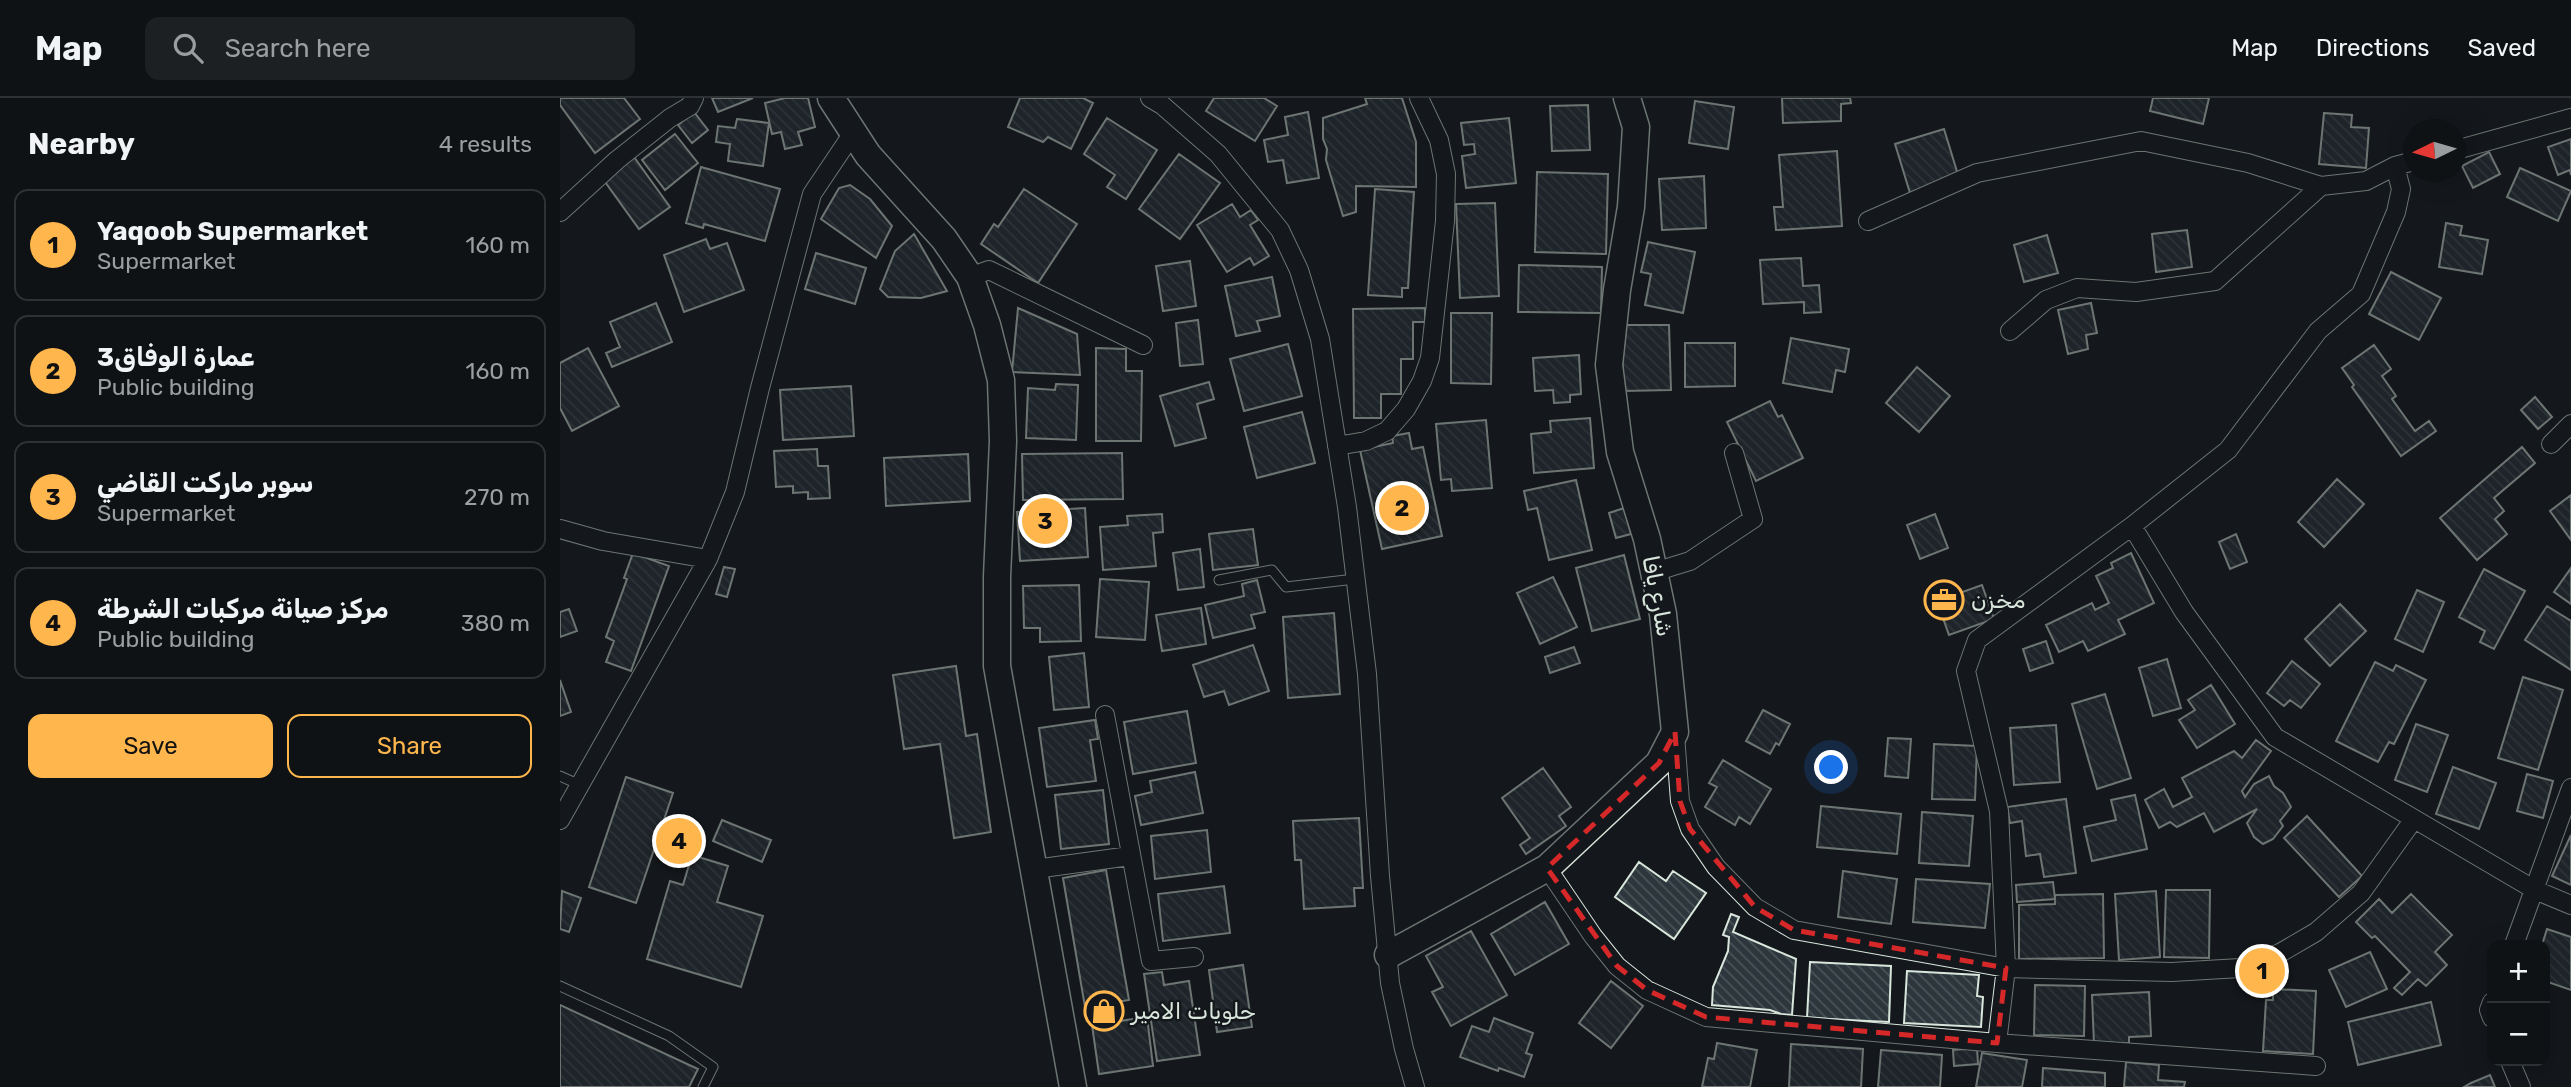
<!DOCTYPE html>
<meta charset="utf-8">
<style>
:root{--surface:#0f1215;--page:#1d2022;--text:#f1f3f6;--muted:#9b9ea0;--line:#2f3234;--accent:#ffb74d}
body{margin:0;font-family:Rubik,"Noto Sans Arabic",sans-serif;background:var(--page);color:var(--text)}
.controls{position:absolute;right:21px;bottom:21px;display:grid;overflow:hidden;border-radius:14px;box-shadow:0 7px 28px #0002}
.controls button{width:63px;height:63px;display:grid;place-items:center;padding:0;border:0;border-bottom:2px solid var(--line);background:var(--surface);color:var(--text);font:35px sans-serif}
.compass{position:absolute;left:1843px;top:21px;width:63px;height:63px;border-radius:50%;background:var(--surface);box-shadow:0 7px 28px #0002;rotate:265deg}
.you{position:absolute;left:1272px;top:670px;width:24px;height:24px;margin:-18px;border:5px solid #fff;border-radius:50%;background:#1a73e8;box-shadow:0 0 0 10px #1a73e833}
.badge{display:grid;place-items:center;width:46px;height:46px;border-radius:50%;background:var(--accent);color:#111;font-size:23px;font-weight:700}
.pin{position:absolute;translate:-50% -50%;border:4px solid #fff;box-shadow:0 2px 7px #0006}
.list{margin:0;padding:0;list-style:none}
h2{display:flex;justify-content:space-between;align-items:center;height:91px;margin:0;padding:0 28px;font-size:30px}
h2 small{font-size:23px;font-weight:400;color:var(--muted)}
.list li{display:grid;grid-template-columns:46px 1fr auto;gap:21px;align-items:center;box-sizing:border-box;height:112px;margin:0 14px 14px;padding:0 14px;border:2px solid var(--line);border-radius:14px}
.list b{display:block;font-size:26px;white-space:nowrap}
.list p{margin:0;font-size:23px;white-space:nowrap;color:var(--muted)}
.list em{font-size:23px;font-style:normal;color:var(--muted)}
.actions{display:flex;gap:14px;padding:21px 28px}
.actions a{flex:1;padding:16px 0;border:2px solid var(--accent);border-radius:14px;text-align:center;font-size:24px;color:var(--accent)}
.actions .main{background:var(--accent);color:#111}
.icon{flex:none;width:38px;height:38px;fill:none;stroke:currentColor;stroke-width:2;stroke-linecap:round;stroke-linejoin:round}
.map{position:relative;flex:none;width:2011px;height:989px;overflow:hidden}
header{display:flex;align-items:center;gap:42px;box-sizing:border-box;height:98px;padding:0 35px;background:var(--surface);border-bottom:2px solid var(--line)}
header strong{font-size:33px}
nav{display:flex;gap:38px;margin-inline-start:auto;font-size:24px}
.search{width:490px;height:63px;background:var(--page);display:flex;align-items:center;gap:18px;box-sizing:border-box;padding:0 24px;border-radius:14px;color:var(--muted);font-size:26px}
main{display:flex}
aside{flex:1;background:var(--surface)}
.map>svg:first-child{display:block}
.building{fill:url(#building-back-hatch);stroke:#d8e6dc;stroke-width:2}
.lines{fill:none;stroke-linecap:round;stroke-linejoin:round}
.lane-casing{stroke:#d8e6dc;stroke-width:11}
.street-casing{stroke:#d8e6dc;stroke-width:20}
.secondary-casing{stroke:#d8e6dc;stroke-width:29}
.lane{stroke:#14181c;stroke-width:9}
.street{stroke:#14181c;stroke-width:18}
.secondary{stroke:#14181c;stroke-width:26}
.marked{fill:none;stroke:#d62828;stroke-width:5;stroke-dasharray:14 9;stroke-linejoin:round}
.labels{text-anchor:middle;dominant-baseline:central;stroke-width:5;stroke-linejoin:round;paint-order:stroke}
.street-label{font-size:23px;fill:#d8e6dc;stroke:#14181c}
.poi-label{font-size:23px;fill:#d8e6dc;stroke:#14181c;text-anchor:start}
</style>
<header>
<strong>Map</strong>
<div class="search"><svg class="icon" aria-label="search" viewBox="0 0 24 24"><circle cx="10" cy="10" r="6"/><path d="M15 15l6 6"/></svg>Search here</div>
<nav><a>Map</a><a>Directions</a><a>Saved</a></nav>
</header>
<main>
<aside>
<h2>Nearby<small>4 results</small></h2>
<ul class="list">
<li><span class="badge">1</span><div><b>Yaqoob Supermarket</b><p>Supermarket</p></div><em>160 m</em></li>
<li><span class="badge">2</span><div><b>عمارة الوفاق3</b><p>Public building</p></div><em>160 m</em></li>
<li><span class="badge">3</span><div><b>سوبر ماركت القاضي</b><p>Supermarket</p></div><em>270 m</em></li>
<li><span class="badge">4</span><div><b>مركز صيانة مركبات الشرطة</b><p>Public building</p></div><em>380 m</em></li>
</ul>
<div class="actions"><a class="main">Save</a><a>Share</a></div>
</aside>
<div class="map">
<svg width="2011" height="989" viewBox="0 0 2011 989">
<defs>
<pattern id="building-back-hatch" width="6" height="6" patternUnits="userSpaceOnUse" patternTransform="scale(1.75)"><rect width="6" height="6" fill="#2c363c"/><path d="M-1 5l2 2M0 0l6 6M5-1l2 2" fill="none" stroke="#4a5358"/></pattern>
</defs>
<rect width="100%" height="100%" fill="#14181c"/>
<path class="building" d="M0,0H64L80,21L35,55L0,7Z
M152,0H193L158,14Z
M225,0H248L255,29L238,34L242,47L225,51L221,34L212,36L205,5Z
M460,0H523L533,5L511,51L488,39L483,44L448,29Z
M654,0H704L717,8L695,43L646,13Z
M805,0H842L856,44V89L796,88V114L783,118L766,62L767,51L763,41V20L807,6Z
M1222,0H1290L1291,5L1281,6V23L1223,25Z
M1593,0H1649L1643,26L1590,13Z
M1135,3L1174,9L1168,51L1129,45Z
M1028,7L1030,52L992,53L990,8Z
M134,14L148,32L132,45L118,27Z
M748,14L759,80L727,85L723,62L708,64L704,42L728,37L725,19Z
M1764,15L1792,17L1791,29L1809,30L1806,70L1759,66Z
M547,20L597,52L566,101L547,89L555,77L524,56Z
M949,20L956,85L906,90L902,58L915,56L914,46L904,47L901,25Z
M177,21L209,25L203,68L168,63L170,46L156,44L158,28L175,30Z
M1384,31L1399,80L1350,95L1335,46Z
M115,36L138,65L105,92L82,62Z
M2011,41V77L2010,72L1998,77L1988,49Z
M1277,53L1282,128L1216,132L1214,109H1223L1219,57Z
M1929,54L1940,76L1913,90L1902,68Z
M619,56L660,85L620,141L579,111Z
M74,59L110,109L79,131L43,81Z
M141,69L220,91L205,143L144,126L143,130L126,125Z
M1960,70L2011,93L1998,123L1947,99Z
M977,74L1048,76L1046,156L975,154Z
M1144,78L1146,130L1102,132L1099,81Z
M290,87L310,101L332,128L316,160L261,121L279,90Z
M464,91L517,126L478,185L421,146L434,126L438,129Z
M815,91L854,94L848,190H842V199L808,197Z
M935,105L939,198L900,200L896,106Z
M672,106L680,119L691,112L698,122L690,127L709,158L694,167L690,160L667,174L637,127Z
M1886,125L1902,128L1900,137L1928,142L1922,176L1879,169Z
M1627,132L1632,169L1596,174L1592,136Z
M354,136L387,193L361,200L328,199L320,191L335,153Z
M1487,137L1498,175L1464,184L1454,147Z
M146,141L150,151L167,145L184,192L124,214L104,157Z
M1088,144L1135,154L1123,215L1085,207L1091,176L1081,174Z
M256,155L306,170L295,206L245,191Z
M1241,160L1243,188L1259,187L1261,214L1244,215V204L1203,206L1200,162Z
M630,163L636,208L603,213L596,168Z
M959,167L1042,169L1041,215L958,214Z
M1831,174L1881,200L1859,242L1809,216Z
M712,179L720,218L697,223L700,233L676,238L665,188Z
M96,205L112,244L52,269L46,255L60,249L50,224Z
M1531,205L1537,235L1526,237L1528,251L1508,256L1498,212Z
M458,210L517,236L520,277L452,274Z
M865,210V224H853V261H841V296H821V320H794L793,211Z
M891,215H932L931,286L891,285Z
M638,222L643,266L620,268L616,225Z
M1062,227H1109L1111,292L1063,293Z
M1231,240L1289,251L1285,274L1276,272L1272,294L1223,285Z
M1125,245H1175V288L1125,289Z
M728,246L742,298L684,313L670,261Z
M1814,247L1831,271L1822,278L1836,298L1832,301L1855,333L1869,323L1876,333L1841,358L1792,289L1794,287L1782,270Z
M28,250L59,308L12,333L0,310V265Z
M536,250L566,251V273H582L581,343H536Z
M1019,257L1021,296L1010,297V304L994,305L993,292L975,293L973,260Z
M1357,269L1390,298L1359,334L1326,305Z
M649,284L654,301L637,306L646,340L615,348L600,298Z
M496,286L518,287L516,342L466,340L468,290L495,292Z
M291,288L294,338L223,342L220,292Z
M1975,299L1992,319L1978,331L1961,312Z
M1210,303L1218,319L1222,317L1243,360L1196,383L1167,324Z
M742,314L755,365L697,380L684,329Z
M1030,320L1034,370L974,375L971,336L991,334L990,323Z
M926,322L932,390L892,393L891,381L881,382L876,326Z
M849,335L852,351L863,349L882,438L822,451L800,352L833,345L832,338Z
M1962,349L1975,365L1934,400L1944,413L1935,421L1947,436L1917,462L1880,420Z
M257,351L258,368H268L270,400L248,401V394L233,395V388L216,389L214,353Z
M562,355L563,401L463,402L462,356Z
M408,356L410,403L326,408L324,360Z
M1777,381L1804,406L1764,449L1738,424Z
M1016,382L1032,452L989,462L977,410L968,412L964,393Z
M2011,397V442L1990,413Z
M525,410L528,459L460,463L457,414Z
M1064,410L1071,436L1056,440L1049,415Z
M602,416L603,434L593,435L596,468L543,472L540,429L568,427L567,418Z
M1375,416L1388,450L1360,461L1347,427Z
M693,431L698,467L653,472L649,436Z
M1676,436L1687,464L1670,471L1659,444Z
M640,451L644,489L618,492L613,455Z
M73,455L109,468L71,573L46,564L54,543L46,539L67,481L64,480Z
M1571,455L1594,505L1558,522L1565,536L1528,553L1523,543L1499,554L1486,527L1532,505L1535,512L1549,505L1536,478L1553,470L1551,465Z
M1064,457L1080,521L1032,533L1016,470Z
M164,469L175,471L167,499L156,496Z
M2011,470V506L1994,494Z
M1924,471L1965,493L1934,551L1920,544L1925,533L1899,519Z
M993,479L1017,529L980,546L957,495Z
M540,481L589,484L585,542L536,539Z
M697,482L705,514L691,517L695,530L653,540L645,507L684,498L682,486Z
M519,487L521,543L480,544V530H464L463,488Z
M1422,487L1434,521L1389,537L1377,503Z
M1857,492L1884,504L1863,554L1835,541Z
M1780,506L1806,533L1770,568L1745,541Z
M1987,508L2011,523V572L1965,542Z
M641,510L646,546L602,553L596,517Z
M9,511L17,533L0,539V514Z
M774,515L780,596L728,600L723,519Z
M1486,543L1493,565L1470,573L1463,551Z
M693,547L709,593L669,607L664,593L644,599L633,567Z
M1014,549L1020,565L990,575L985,559Z
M524,555L529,609L494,612L489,559Z
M1607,561L1621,610L1593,618L1579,570Z
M1732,563L1760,586L1741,610L1730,602L1724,608L1707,595Z
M1815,564L1833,573L1836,567L1866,582L1834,646L1829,644L1818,664L1776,643Z
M396,568L406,638L417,636L431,734L394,740L380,646L344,651L333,577Z
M1963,579L2003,592L1978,672L1938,660Z
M0,582L11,614L0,618Z
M1651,587L1675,626L1637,650L1619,622L1635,612L1628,602Z
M1545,596L1571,680L1537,691L1512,606Z
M1203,612L1230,626L1219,647L1216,645L1210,656L1186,643Z
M627,613L636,665L573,676L564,624Z
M535,622L538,641L530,642L536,683L487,689L479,630Z
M1856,626L1888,637L1867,694L1835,682Z
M1496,627L1500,684L1454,687L1450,630Z
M1328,640L1351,641L1348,680L1325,678Z
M1696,642L1711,653L1682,693L1685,699L1694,686L1709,678L1714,688L1723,695L1731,709L1720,723L1723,728L1713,741L1703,746L1694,739L1687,725L1697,711L1654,734L1644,715L1617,729L1610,724L1599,730L1585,702L1604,691L1613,709L1632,699L1622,680L1674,653L1682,660Z
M1374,646L1417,648L1415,702L1372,701Z
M1163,662L1211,691L1190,726L1179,719L1175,727L1145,709L1157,689L1149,685Z
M1893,669L1936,685L1919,731L1876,716Z
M983,670L1011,709L999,718L1006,728L966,756L960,747L970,740L942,700Z
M635,674L643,715L581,727L575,698L592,694L590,683Z
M1967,676L1993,683L1983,720L1957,713Z
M66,679L113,695L76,805L29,789Z
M543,692L549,746L501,751L495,697Z
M1575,697L1587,751L1532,763L1524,729L1556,722L1551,702Z
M1506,701L1516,775L1484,779L1480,756L1466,758L1462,723L1450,725L1447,709Z
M1261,708L1341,716L1337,756L1257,749Z
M1362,714L1413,718L1409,768L1359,765Z
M1747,718L1802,778L1779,799L1724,740Z
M799,720L803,790H794L795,808L744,811L741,762H735L733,723Z
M162,722L211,742L202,764L153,743Z
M647,732L651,774L595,781L591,738Z
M2011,737V787L1992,778Z
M132,757L168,768L157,804L203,818L181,889L87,861L110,783L123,787Z
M1079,764L1106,783L1113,773L1146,795L1114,841L1055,799Z
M546,772L569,902L525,909L503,780Z
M1283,773L1337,781L1331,826L1278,819Z
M1356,781L1430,786L1425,830L1353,824Z
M1493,784L1495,801L1457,804L1456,787Z
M664,788L670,835L603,843L598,796Z
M1606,792H1650L1649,860L1604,859Z
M2,793L21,800L9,834L0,831Z
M1596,793L1600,859L1559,862L1555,796Z
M1543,796L1544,860L1459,861V807L1495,806V797Z
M1851,796L1892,837L1875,854L1887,867L1866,888L1858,881L1842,897L1834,890L1850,874L1815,838L1812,840L1796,824L1819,801L1832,815Z
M985,804L1009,846L955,877L931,836Z
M1171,816L1179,819L1173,834L1236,861L1232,917L1221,916L1210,912L1152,907L1153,889L1168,853L1169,839L1163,837Z
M1987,831L2011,839V892L1985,883V847H1982Z
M911,833L947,897L891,928L872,894L883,889L866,858Z
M1810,854L1827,891L1786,909L1769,872Z
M1250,864L1331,868L1329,924L1247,920Z
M683,867L692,929L657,934L649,872Z
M1347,873L1419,877L1417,898L1423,899L1421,929L1344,925Z
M602,874L604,887L629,883L640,957L597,963L584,876Z
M1051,883L1083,908L1051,950L1019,925Z
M1475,887L1525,888L1524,938L1474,937Z
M1713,891L1756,893L1753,956L1703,953L1706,902H1713Z
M1589,894L1591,938L1569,939V945L1534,947L1532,897Z
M1871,904L1881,947L1798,967L1788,924Z
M0,907L138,971L129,989H0Z
M587,919L593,968L539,976L532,927Z
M934,920L973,935L966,955L972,957L964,979L939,970L938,973L900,959L912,928L929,934Z
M1157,945L1197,952L1190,989H1142L1148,960L1154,961Z
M1231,946L1303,951L1301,989H1229Z
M1417,950L1418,966L1394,968L1393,952Z
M1321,952L1382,957L1380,989H1318Z
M1422,955L1467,962L1462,989H1416Z
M1566,964L1599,967L1598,982L1625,984L1624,989H1564Z
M1483,970L1545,975V989H1482Z
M1930,977L1935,989H1904L1911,985Z"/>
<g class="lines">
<g class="lane-casing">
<path id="lane" d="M659,482L712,472L726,489L795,481
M0,678L20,687
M0,888L109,938L153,969L143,989"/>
</g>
<g class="street-casing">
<path id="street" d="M590,0L602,7L658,56L720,132L739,172L760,241L787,409L807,576L820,778L830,885L844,951L855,989
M1896,52L2011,20
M0,114L57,62L110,20L130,8L134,0
M1308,123L1417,75L1581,43L1688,65L1761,88L1806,83L1835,68L1854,63
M410,179L429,172L583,247
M1450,233L1486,202L1517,190L1576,194L1655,183L1761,88
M1991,346L2011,326
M777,348L806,343L827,333L846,311L862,283L870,260L885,123L886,76L879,42L859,0
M1572,428L1624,514L1715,639L1975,792L2011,807
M0,431L43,443L148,461
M1094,474L1130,463L1193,421L1174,355
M545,617L591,863L634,859
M1115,637L1120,703L1130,731L1156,769L1195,809L1234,832L1446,870L1612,874L1680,870L1720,855L1756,834L1801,795L1854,721
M0,722L148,461L175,394L200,290L252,96L293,35
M987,770L1033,838L1057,868L1087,892L1146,919L1437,945L1446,870L1439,713L1406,573L1417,542L1572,428L1668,352L1758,233L1801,196L1836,114L1841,91L1835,68
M475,771L570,758
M1954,847L2011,690
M1932,904L1929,912L1932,920
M1437,945L1756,968
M1950,963L1961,989"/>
</g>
<g class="secondary-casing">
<path id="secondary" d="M271,0L308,57L384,141L410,179L427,227L441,282L443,343L437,479V568L513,989
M828,857L987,770L1099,665L1115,634L1103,516L1087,441L1060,354L1049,267L1057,192L1071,109L1076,29L1067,0"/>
</g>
<use href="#lane" class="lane"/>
<use href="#street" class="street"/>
<use href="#secondary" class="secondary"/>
</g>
<path d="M0 0H2011V989H0ZM1115,634L1120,703L1130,731L1195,809L1234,832L1446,870L1437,945L1146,919L1087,892L1057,868L987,770L1099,665Z" fill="#14181c" fill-opacity=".55" fill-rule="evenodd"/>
<path class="marked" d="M1115,634L1120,703L1130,731L1195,809L1234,832L1446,870L1437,945L1146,919L1087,892L1057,868L987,770L1099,665Z"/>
<defs>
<g id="office-ring" transform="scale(2.0125)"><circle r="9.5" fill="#14181c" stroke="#ffb74d" stroke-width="1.5"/><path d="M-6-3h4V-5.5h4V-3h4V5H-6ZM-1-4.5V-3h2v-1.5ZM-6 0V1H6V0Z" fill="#ffb74d"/></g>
<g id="shop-ring" transform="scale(2.0125)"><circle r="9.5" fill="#14181c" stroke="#ffb74d" stroke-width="1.5"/><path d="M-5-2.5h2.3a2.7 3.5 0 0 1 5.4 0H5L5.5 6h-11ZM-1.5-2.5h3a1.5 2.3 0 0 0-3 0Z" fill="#ffb74d"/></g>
</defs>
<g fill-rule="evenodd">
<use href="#office-ring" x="1384" y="502"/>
<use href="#shop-ring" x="544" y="913"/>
</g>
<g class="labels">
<g class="street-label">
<text transform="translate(1098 498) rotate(79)">شارع يافا</text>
</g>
<g class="poi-label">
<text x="1411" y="502">مخزن</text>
<text x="571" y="913">حلويات الامير</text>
</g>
</g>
</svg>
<div class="controls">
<button>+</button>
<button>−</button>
</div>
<svg class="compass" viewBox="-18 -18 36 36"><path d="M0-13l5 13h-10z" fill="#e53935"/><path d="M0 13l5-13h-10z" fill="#9b9ea0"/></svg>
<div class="you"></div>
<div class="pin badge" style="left:1702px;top:873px">1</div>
<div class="pin badge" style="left:842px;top:410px">2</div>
<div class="pin badge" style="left:485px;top:423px">3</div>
<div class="pin badge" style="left:119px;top:743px">4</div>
</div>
</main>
